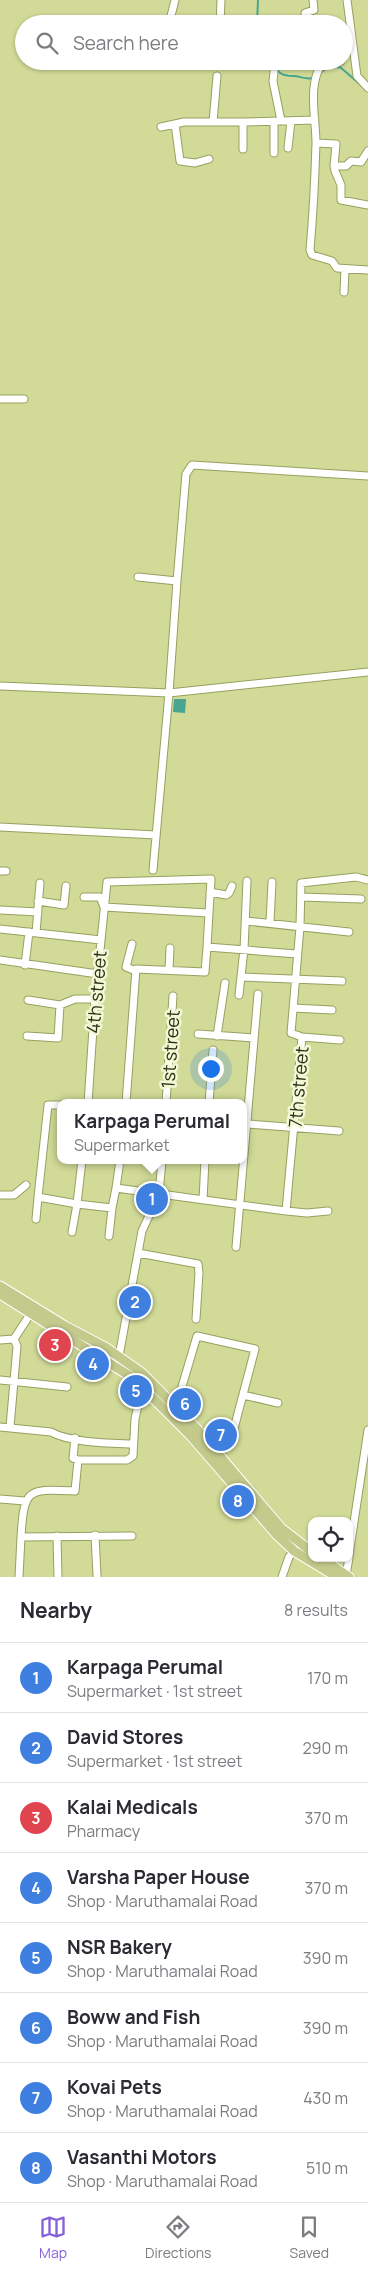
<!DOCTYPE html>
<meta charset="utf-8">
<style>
:root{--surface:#fff;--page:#f2f2f3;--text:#2b2b33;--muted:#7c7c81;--line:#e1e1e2;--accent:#865fda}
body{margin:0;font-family:Manrope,sans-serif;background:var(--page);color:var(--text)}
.controls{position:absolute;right:15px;bottom:15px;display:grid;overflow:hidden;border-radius:10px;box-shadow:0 1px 4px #0004}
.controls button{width:45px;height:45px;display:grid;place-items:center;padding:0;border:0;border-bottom:1px solid var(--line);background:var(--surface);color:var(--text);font:25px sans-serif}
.you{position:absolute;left:210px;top:1068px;width:18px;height:18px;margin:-12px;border:4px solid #fff;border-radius:50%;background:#1a73e8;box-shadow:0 0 0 8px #1a73e833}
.badge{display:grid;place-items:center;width:32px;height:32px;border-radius:50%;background:var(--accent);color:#fff;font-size:16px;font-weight:700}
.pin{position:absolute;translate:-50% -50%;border:2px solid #fff;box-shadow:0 1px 5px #0006}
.popup{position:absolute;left:57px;top:1099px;width:190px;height:65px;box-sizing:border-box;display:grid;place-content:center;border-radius:10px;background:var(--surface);filter:drop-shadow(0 1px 4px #0005);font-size:16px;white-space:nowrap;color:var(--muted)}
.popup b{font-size:19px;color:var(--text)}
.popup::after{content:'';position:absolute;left:50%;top:100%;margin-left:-10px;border:10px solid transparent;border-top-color:var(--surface)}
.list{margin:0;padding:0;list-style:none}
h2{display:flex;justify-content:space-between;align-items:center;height:65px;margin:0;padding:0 20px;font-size:21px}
h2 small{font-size:16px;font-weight:400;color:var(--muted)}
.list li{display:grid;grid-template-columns:32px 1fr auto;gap:15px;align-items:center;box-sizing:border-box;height:70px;padding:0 20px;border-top:1px solid var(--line)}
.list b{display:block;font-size:19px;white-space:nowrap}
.list p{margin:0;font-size:16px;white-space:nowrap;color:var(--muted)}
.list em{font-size:16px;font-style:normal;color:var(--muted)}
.icon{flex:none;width:28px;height:28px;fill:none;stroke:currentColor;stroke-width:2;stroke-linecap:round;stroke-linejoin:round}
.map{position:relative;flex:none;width:368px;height:1577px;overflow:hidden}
.search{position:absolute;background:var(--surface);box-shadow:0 1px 4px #0004;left:15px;right:15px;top:15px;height:55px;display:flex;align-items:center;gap:12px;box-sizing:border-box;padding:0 18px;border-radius:28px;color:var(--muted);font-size:19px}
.sheet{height:625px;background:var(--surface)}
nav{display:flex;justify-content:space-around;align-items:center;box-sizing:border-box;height:70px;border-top:1px solid var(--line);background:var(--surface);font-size:14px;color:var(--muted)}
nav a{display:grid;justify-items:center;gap:2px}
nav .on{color:var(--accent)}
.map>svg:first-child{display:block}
.water{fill:#48a58f}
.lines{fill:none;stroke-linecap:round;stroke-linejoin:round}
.stream{stroke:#48a58f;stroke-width:2}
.minor-casing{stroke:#98a05f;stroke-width:9}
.major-casing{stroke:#fff;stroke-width:11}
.minor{stroke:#fff;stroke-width:7}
.major{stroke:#c4ca8c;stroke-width:9}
.labels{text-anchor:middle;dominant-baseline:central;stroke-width:5;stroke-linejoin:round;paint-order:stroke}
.street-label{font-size:18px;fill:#2d3015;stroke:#f2f8d6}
</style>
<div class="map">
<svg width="368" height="1577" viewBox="0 0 368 1577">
<rect width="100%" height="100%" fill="#d1da97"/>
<path class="water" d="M174,699H186L185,713L173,712Z"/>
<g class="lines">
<path class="stream" d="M257,24L258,0
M272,61C277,73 282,76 293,76C301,76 305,80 313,78
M319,74L327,68L340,67L362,86"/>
<g class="minor-casing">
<path id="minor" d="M347,0L357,76L368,88
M169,24L175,0
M220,24L221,0
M306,24L305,13L314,10L313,0
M341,61C333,62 322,62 318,71C309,92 316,121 316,143C315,179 313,215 310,250L312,255L332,261L337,268L368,270
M274,72L273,81L281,121L315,120
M274,121V153
M213,122L217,76
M175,124L180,161L195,163L209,159
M161,127L184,122H243
M316,143L336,144L334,166H346L351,161L361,162L368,151
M288,148L291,121
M243,149V122L281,121
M334,166L335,171L341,185V200L368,205
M344,292L345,269
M0,399H24
M138,577L177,581L169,693L368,672
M177,581L186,474L192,465L368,476
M0,686L169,693L153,870
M0,827L156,835
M0,871H6
M210,892L226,895L229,893L232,886
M84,897H100L104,907L208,913
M301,897L361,899
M38,901L64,905L66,886
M0,910L38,912
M246,921L349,932
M270,922L272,882
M0,929L101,940
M36,933L40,883
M132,944L126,967L136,971
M0,960L98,974
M25,965L29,932
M169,970L170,948
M241,977L342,981
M239,995L244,949L247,881
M28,1000L60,1005L75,999H95
M293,1008L332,1010
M198,1034L254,1038
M27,1036L58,1038L60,1005
M217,1036L225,983
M302,1037L340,1040
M88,1103L95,999L107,882L211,879L207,947
M126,1103L136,969L205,972L207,947L297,954
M166,1103L173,996
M209,1103L213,1050
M248,1124L339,1131
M82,1160L77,1204L112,1208L116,1188
M120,1160L116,1188L286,1211L307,1213L328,1211
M0,1195H14L26,1185
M38,1197L48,1105H61
M203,1200L205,1160
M286,1211L302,1037L291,1033L300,927L301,883L356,877L368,880
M36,1219L38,1197L77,1204L72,1232
M109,1236L112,1208
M236,1247L258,994
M138,1253L198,1264L199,1273L196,1319
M0,1340L14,1339
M114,1365L119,1356L142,1231L159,1194L162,1160
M0,1380L67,1387
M243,1395L278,1403
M174,1407L178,1400L197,1336L255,1349L232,1436L219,1455
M0,1427L51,1432C71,1443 110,1443 133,1444
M10,1427L17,1346L14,1339L31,1313
M75,1438L73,1458L78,1460H127L133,1456L135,1419L140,1396L147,1391
M0,1499L25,1501
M95,1535L97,1576
M57,1536L58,1577
M21,1537C24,1487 28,1489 75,1491L78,1460
M349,1555L368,1430
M346,1575L349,1558
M19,1577L21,1537L132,1536
M282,1577L289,1557L294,1551"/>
</g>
<g class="major-casing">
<path id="major" d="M0,1286L65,1326L105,1347L142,1373L196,1428L281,1528L312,1552
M0,1294L133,1378L190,1435L277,1535L294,1551L337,1577
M321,1558L349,1577"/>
</g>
<use href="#minor" class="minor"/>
<use href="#major" class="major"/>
</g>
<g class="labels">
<g class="street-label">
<text transform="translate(96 992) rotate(-85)">4th street</text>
<text transform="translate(170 1049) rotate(-86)">1st street</text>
<text transform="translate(298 1087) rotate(-85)">7th street</text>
</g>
</g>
</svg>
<div class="controls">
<button><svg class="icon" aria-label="locate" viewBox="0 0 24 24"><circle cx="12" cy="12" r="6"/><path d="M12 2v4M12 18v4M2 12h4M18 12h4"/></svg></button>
</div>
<div class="you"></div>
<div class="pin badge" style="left:152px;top:1199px;background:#3f7fe0">1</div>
<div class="popup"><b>Karpaga Perumal</b>Supermarket</div>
<div class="pin badge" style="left:135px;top:1302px;background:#3f7fe0">2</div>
<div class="pin badge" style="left:55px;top:1345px;background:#e0444e">3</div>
<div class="pin badge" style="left:93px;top:1364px;background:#3f7fe0">4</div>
<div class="pin badge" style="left:136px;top:1391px;background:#3f7fe0">5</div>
<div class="pin badge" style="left:185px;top:1404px;background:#3f7fe0">6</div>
<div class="pin badge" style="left:221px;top:1435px;background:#3f7fe0">7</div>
<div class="pin badge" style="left:238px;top:1501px;background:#3f7fe0">8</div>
<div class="search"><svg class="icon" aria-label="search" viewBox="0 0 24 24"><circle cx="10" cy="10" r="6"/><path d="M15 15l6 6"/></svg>Search here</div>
</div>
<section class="sheet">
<h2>Nearby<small>8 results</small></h2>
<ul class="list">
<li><span class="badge" style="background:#3f7fe0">1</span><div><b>Karpaga Perumal</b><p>Supermarket · 1st street</p></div><em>170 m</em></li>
<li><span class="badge" style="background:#3f7fe0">2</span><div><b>David Stores</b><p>Supermarket · 1st street</p></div><em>290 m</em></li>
<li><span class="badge" style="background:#e0444e">3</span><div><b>Kalai Medicals</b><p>Pharmacy</p></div><em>370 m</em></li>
<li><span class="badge" style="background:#3f7fe0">4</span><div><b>Varsha Paper House</b><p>Shop · Maruthamalai Road</p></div><em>370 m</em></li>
<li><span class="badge" style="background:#3f7fe0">5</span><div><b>NSR Bakery</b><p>Shop · Maruthamalai Road</p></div><em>390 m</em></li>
<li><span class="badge" style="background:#3f7fe0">6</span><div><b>Boww and Fish</b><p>Shop · Maruthamalai Road</p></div><em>390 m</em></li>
<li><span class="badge" style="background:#3f7fe0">7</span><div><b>Kovai Pets</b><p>Shop · Maruthamalai Road</p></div><em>430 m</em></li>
<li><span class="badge" style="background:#3f7fe0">8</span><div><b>Vasanthi Motors</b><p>Shop · Maruthamalai Road</p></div><em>510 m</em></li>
</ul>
</section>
<nav>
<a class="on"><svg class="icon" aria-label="map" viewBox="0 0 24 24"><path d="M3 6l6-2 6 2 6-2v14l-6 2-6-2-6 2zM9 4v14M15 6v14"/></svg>Map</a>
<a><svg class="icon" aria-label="directions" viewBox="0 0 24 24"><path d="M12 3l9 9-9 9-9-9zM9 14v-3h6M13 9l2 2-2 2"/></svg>Directions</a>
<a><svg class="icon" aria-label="saved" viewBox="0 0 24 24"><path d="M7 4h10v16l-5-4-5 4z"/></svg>Saved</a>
</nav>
